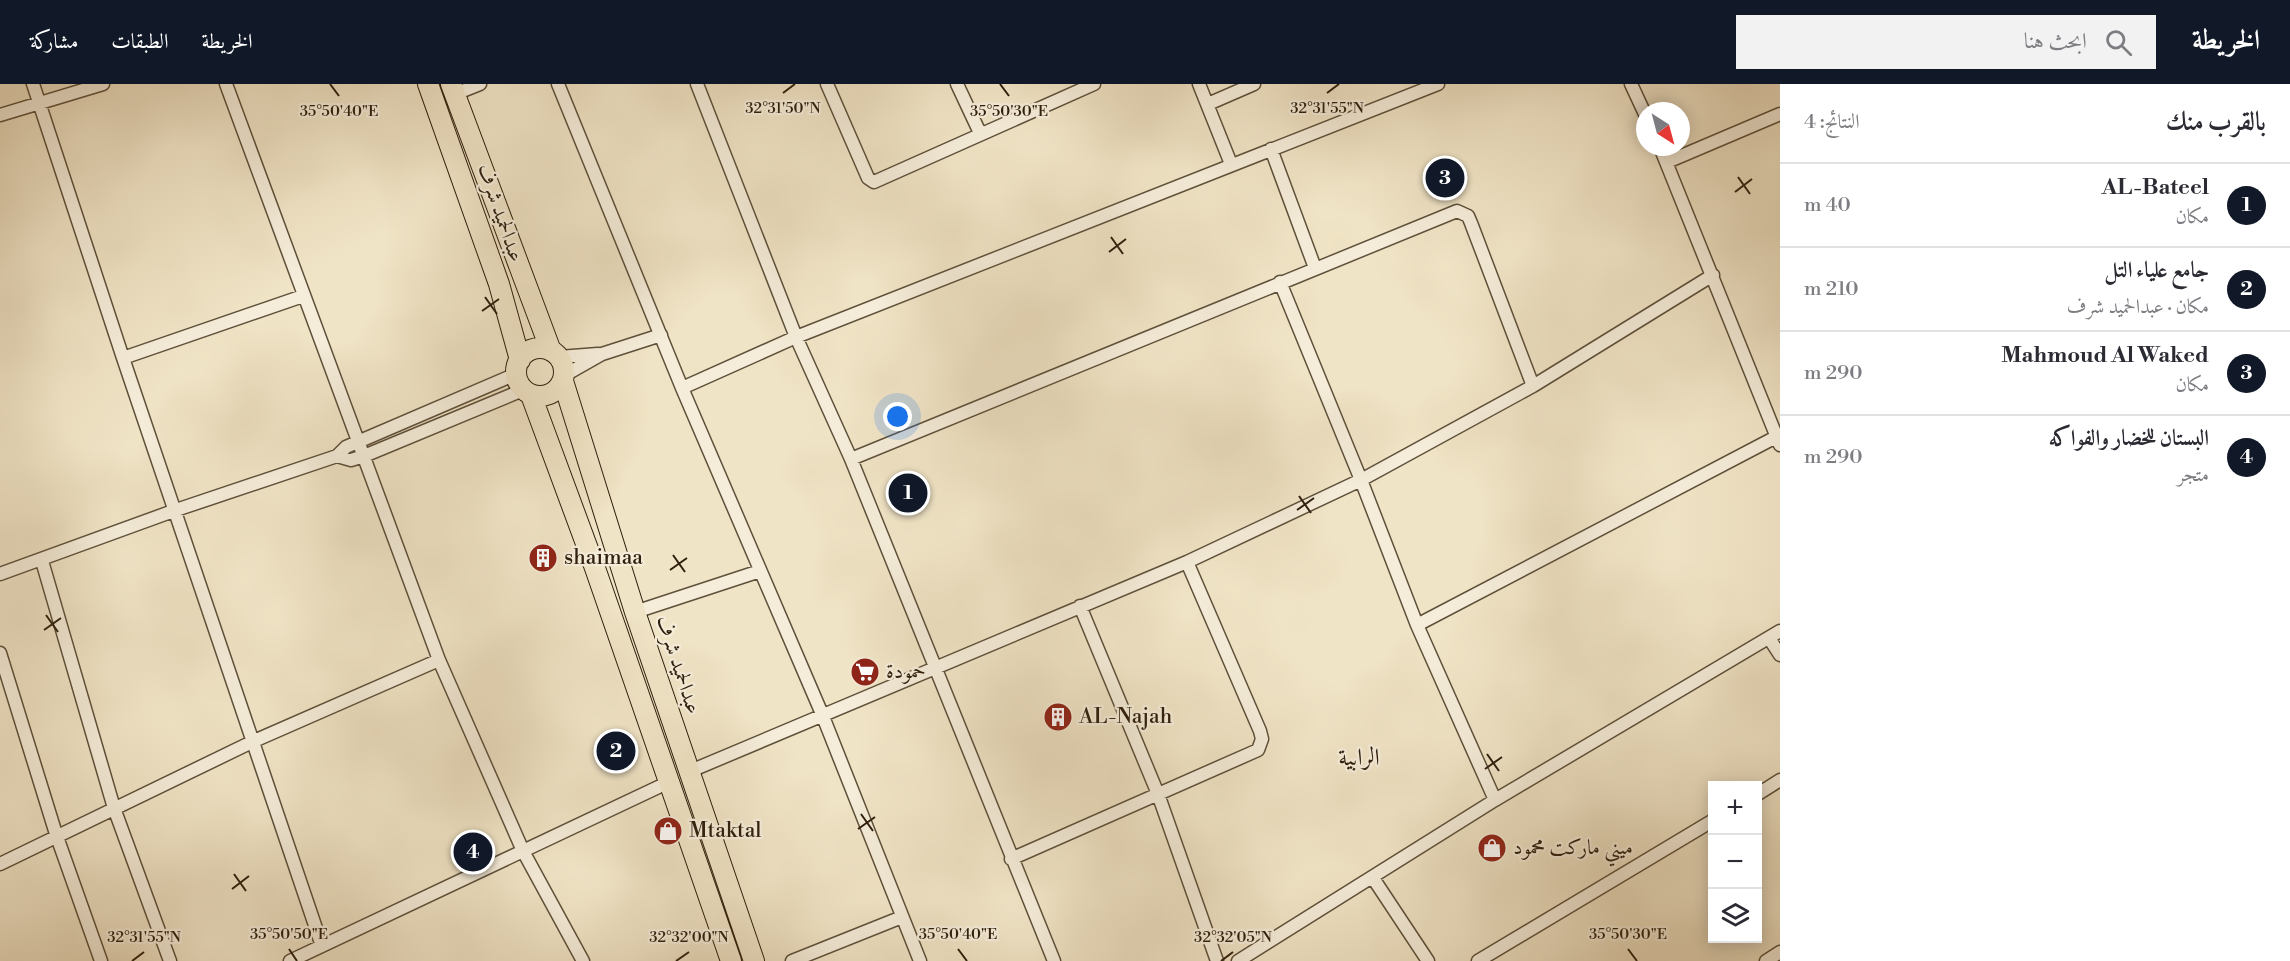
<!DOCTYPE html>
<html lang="ar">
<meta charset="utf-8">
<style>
:root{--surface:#fff;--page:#f2f2f3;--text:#2b2b33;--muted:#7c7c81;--line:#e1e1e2;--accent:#111827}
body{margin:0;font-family:"Libre Bodoni",Amiri,serif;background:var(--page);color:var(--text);direction:rtl}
.controls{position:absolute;right:18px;bottom:18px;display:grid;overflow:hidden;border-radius:0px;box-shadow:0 3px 15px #0003}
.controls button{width:54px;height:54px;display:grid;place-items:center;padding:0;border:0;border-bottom:2px solid var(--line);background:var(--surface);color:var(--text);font:30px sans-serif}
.compass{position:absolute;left:1636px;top:18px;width:54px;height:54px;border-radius:50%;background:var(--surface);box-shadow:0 3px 15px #0003;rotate:144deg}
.you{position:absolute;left:898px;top:333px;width:21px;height:21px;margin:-15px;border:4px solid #fff;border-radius:50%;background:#1a73e8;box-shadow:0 0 0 9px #1a73e833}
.badge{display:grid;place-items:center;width:39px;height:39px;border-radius:50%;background:var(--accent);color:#fff;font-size:20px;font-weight:700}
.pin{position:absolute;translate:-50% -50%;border:3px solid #fff;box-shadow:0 2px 6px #0006}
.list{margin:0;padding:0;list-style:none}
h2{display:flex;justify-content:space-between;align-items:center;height:78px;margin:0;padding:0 24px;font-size:26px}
h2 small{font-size:20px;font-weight:400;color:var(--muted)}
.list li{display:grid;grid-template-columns:39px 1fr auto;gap:18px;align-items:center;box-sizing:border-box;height:84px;padding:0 24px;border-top:2px solid var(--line)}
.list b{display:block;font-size:22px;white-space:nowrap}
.list p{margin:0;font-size:20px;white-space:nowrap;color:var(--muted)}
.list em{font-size:20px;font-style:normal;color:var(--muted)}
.icon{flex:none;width:33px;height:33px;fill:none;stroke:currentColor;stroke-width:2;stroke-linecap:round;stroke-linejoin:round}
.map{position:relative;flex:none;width:1780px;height:877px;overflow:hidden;direction:ltr}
header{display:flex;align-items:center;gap:36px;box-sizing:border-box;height:84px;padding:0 30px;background:var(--accent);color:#fff}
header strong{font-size:28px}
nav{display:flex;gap:33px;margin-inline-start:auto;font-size:21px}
.search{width:420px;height:54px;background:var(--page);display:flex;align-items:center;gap:15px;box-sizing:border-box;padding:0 21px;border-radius:0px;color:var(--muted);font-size:22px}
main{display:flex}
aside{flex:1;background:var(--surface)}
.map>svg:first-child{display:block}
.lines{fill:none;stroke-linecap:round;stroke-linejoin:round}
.minor-casing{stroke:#5e503a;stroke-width:15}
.primary-casing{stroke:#2e1e0c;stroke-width:22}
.minor{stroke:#f5edda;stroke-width:12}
.primary{stroke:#f0e4c6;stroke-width:20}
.ticks{fill:none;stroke:#2e1e0c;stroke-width:2}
.labels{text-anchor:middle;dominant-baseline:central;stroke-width:4.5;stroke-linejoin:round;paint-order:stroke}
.street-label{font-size:21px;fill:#2e1e0c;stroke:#f5edda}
.poi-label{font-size:21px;fill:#2e1e0c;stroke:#f5edda;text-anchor:start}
.quarter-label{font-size:24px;fill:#2e1e0c;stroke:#f5edda}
.ticks-label{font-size:15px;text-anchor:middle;fill:#2e1e0c;stroke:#f5edda;stroke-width:4.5;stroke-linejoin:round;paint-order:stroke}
</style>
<header>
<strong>الخريطة</strong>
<div class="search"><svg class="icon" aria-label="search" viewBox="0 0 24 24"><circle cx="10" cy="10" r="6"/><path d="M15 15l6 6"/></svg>ابحث هنا</div>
<nav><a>الخريطة</a><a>الطبقات</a><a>مشاركة</a></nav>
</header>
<main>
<aside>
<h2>بالقرب منك<small>النتائج: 4</small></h2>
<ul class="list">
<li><span class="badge">1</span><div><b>AL-Bateel</b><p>مكان</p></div><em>40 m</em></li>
<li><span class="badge">2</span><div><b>جامع علياء التل</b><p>مكان · عبدالحميد شرف</p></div><em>210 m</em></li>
<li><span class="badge">3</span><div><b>Mahmoud Al Waked</b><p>مكان</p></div><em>290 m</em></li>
<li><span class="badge">4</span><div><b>البستان للخضار والفواكه</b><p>متجر</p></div><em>290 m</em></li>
</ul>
</aside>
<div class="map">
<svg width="1780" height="877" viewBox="0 0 1780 877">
<rect width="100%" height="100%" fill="#f0e4c6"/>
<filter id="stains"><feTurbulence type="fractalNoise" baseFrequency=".00333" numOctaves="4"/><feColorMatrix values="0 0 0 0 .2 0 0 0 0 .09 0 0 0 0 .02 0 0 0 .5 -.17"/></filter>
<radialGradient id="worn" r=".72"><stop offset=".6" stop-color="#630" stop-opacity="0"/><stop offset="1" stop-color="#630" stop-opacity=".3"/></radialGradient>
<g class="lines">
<g class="minor-casing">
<path id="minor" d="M33,0L123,274L322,862
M226,0L439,576L523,767L583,877
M558,0L682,304L822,630L920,877
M697,0L796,253L851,375L1054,877
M827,0L868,94L874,98L1094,0
M957,0L980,49
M1199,0L1231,80
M1631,0L1645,30
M455,10L480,0
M1208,20L1254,0
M0,31L103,0
M1660,63L1780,361
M1271,65L1315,184
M1667,78L1780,30
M1280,198L1361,396L1417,541L1495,716
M559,273L598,270
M123,274L303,212
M565,291L602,270L661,251
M682,304L796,253L1438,0
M337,372L351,376L364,372L523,306
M851,375L1457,127L1468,132L1471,139L1533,302
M42,477L114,724L170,877
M0,490L176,426L337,372L346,363L516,290
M1080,522L1158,710L1217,877
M635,528L760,487
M1417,541L1776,353
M1769,554L1780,571
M0,569L56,750L101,877
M688,688L1187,478L1361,396L1533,302L1713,191
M1758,710L1780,696
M1011,775L1258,666L1262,655L1260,647L1187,478
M0,780L254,657L439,576
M1373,794L1428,877
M290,877L669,698
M792,877L902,833
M1238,877L1495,716L1780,547
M1478,877L1712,737
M1766,877L1780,868"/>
</g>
<g class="primary-casing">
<path id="primary" d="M428,0L499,200L520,276
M451,0L551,267
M516 288a24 24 0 1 1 48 0a24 24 0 1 1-48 0Z
M563,297L635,528L754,877
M531,311L595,484L731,877"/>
</g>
<use href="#minor" class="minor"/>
<use href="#primary" class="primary"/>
</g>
<path class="ticks" d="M330,0L339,12M1000,0L1009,12M783,9L795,0M1327,9L1339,0M1738,93L1750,110M1735,108L1752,95M1111,153L1123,170M1109,168L1126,155M485,213L497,230M482,227L499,215M1299,412L1311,429M1297,426L1314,414M673,471L685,488M670,486L687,474M46,531L58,548M44,546L61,534M1487,670L1499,687M1485,685L1502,673M861,730L873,747M858,745L875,733M234,790L246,807M232,805L249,792M289,865L297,877M958,865L967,877M1628,865L1637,877M132,877L144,868M676,877L689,868M1221,877L1233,868"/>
<defs>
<g id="building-disc" transform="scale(1.5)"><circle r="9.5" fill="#8f2418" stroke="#f5edda"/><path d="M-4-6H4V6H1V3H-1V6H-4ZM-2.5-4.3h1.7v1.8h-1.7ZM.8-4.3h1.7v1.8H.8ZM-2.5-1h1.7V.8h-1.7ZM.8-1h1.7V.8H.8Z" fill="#fff"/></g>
<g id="supermarket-disc" transform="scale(1.5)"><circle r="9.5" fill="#8f2418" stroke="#f5edda"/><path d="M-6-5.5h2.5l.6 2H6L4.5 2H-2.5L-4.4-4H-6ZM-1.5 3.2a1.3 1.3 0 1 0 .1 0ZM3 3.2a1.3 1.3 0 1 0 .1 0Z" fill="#fff"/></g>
<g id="shop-disc" transform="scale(1.5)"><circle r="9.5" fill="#8f2418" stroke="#f5edda"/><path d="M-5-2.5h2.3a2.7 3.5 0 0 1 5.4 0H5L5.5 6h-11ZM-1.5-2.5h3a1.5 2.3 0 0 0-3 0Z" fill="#fff"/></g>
</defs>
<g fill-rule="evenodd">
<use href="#building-disc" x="543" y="474"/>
<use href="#supermarket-disc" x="865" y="588"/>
<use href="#building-disc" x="1058" y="633"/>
<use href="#shop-disc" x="668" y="747"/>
<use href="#shop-disc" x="1492" y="764"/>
</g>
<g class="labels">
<g class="street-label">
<text transform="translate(500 129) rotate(71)">عبدالحميد شرف</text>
<text transform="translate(678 581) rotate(72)">عبدالحميد شرف</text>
</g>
<g class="poi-label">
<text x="564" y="474">shaimaa</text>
<text x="886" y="588">حمودة</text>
<text x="1079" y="633">AL-Najah</text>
<text x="689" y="747">Mtaktal</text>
<text x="1513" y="764">ميني ماركت محمود</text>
</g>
<g class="quarter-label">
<text x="1359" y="674">الرابية</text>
</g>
</g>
<g class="ticks-label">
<text x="783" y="29">32°31'50"N</text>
<text x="1327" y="29">32°31'55"N</text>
<text x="339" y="32">35°50'40"E</text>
<text x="1009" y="32">35°50'30"E</text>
<text x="289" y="855">35°50'50"E</text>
<text x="958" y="855">35°50'40"E</text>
<text x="1628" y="855">35°50'30"E</text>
<text x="144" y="858">32°31'55"N</text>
<text x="689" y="858">32°32'00"N</text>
<text x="1233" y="858">32°32'05"N</text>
</g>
<rect width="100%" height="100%" filter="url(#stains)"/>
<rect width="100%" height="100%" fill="url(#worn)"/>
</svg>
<div class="controls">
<button>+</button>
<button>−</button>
<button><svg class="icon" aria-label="layers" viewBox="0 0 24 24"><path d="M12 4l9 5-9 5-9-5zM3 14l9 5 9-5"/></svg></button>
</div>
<svg class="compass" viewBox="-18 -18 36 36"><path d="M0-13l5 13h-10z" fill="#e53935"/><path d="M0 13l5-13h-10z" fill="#7c7c81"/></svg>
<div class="you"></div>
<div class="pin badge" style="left:908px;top:409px">1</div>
<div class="pin badge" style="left:616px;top:667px">2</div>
<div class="pin badge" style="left:1445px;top:94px">3</div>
<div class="pin badge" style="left:473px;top:768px">4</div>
</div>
</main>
